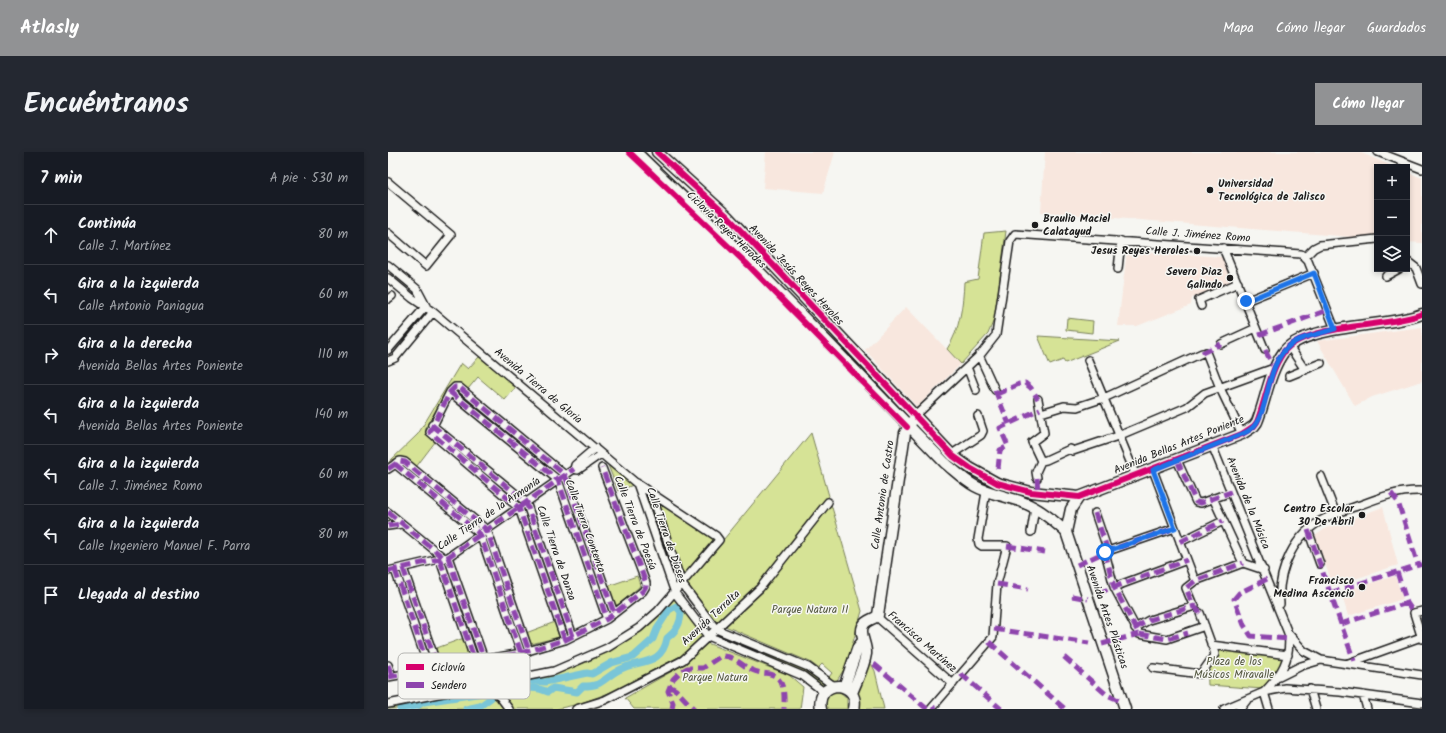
<!DOCTYPE html>
<html lang="es">
<meta charset="utf-8">
<style>
:root{--surface:#171b24;--page:#242831;--text:#f1f3f6;--muted:#9ea1a6;--line:#363941;--accent:#919294}
body{margin:0;font-family:Kalam,sans-serif;background:var(--page);color:var(--text)}
.controls{position:absolute;right:12px;top:12px;display:grid;overflow:hidden;border-radius:0px;box-shadow:0 2px 6px #0003}
.controls button{width:36px;height:36px;display:grid;place-items:center;padding:0;border:0;border-bottom:1px solid var(--line);background:var(--surface);color:var(--text);font:20px sans-serif}
.stop{position:absolute;width:12px;height:12px;margin:-9px;border:3px solid #1a73e8;border-radius:50%;background:#fff}
.stop.end{background:#1a73e8;border-color:#fff;box-shadow:0 1px 4px #0008}
.list{margin:0;padding:0;list-style:none}
h2{display:flex;justify-content:space-between;align-items:center;height:52px;margin:0;padding:0 16px;font-size:17px}
h2 small{font-size:13px;font-weight:400;color:var(--muted)}
.list li{display:grid;grid-template-columns:26px 1fr auto;gap:12px;align-items:center;box-sizing:border-box;height:60px;padding:0 16px;border-top:1px solid var(--line)}
.list b{display:block;font-size:15px;white-space:nowrap}
.list p{margin:0;font-size:13px;white-space:nowrap;color:var(--muted)}
.list em{font-size:13px;font-style:normal;color:var(--muted)}
.icon{flex:none;width:22px;height:22px;fill:none;stroke:currentColor;stroke-width:2;stroke-linecap:round;stroke-linejoin:round}
.map{position:relative;flex:none;width:1034px;height:557px;overflow:hidden;border-radius:0px}
header{display:flex;align-items:center;gap:24px;box-sizing:border-box;height:56px;padding:0 20px;background:var(--accent);color:#fff}
header strong{font-size:19px}
nav{display:flex;gap:22px;margin-inline-start:auto;font-size:14px}
.intro{display:flex;align-items:center;justify-content:space-between;box-sizing:border-box;height:96px;padding:0 24px}
h1{margin:0;font-size:28px}
.button{padding:10px 18px;border-radius:0px;background:var(--accent);color:#fff;font-size:14px;font-weight:700}
main{display:flex;gap:24px;padding:0 24px}
aside{flex:1;background:var(--surface);border-radius:0px;box-shadow:0 2px 6px #0003}
.map>svg:first-child{display:block}
.built{fill:#f8e7de}
.green{fill:#d6e396;stroke:#798059}
.lines{fill:none;stroke-linecap:round;stroke-linejoin:round}
.canal{stroke:#79c5d8;stroke-width:7}
.street-casing{stroke:#1c1c1c;stroke-width:10}
.secondary-casing{stroke:#1c1c1c;stroke-width:13}
.street{stroke:#f6f6f2;stroke-width:7}
.secondary{stroke:#f6f6f2;stroke-width:10}
.quiet{stroke:#8e44ad;stroke-width:5;stroke-dasharray:10 5;stroke-linecap:butt}
.cycleway-casing{stroke:#f6f6f2;stroke-width:8}
.cycleway{stroke:#d6006c;stroke-width:6}
.route{stroke:#1a73e8;stroke-width:5}
.poi-dot{fill:#1c1c1c;stroke:#f6f6f2;stroke-width:1.5}
.labels{text-anchor:middle;dominant-baseline:central;stroke-width:3;stroke-linejoin:round;paint-order:stroke}
.poi-label{font-size:11px;font-weight:bold;fill:#1c1c1c;stroke:#f6f6f2;text-anchor:end}
.street-label{font-size:11px;fill:#1c1c1c;stroke:#f6f6f2}
.park-label{font-size:11px;fill:#545841;stroke:#f6f6f2}
.key{fill:#f6f6f2;stroke:#b5b5b2;stroke-width:1}
.key-label{font-size:11px;fill:#1c1c1c}
</style>
<header>
<strong>Atlasly</strong>
<nav><a>Mapa</a><a>Cómo llegar</a><a>Guardados</a></nav>
</header>
<div class="intro"><h1>Encuéntranos</h1><a class="button">Cómo llegar</a></div>
<main>
<aside>
<h2>7 min<small>A pie · 530 m</small></h2>
<ul class="list">
<li><svg class="icon" aria-label="ahead" viewBox="0 0 24 24"><path d="M12 20V5M6 11l6-6 6 6"/></svg><div><b>Continúa</b><p>Calle J. Martínez</p></div><em>80 m</em></li>
<li><svg class="icon" aria-label="left" viewBox="0 0 24 24"><path d="M17 20v-9H6M10 6l-5 5 5 5"/></svg><div><b>Gira a la izquierda</b><p>Calle Antonio Paniagua</p></div><em>60 m</em></li>
<li><svg class="icon" aria-label="right" viewBox="0 0 24 24"><path d="M7 20v-9h11M14 6l5 5-5 5"/></svg><div><b>Gira a la derecha</b><p>Avenida Bellas Artes Poniente</p></div><em>110 m</em></li>
<li><svg class="icon" aria-label="left" viewBox="0 0 24 24"><path d="M17 20v-9H6M10 6l-5 5 5 5"/></svg><div><b>Gira a la izquierda</b><p>Avenida Bellas Artes Poniente</p></div><em>140 m</em></li>
<li><svg class="icon" aria-label="left" viewBox="0 0 24 24"><path d="M17 20v-9H6M10 6l-5 5 5 5"/></svg><div><b>Gira a la izquierda</b><p>Calle J. Jiménez Romo</p></div><em>60 m</em></li>
<li><svg class="icon" aria-label="left" viewBox="0 0 24 24"><path d="M17 20v-9H6M10 6l-5 5 5 5"/></svg><div><b>Gira a la izquierda</b><p>Calle Ingeniero Manuel F. Parra</p></div><em>80 m</em></li>
<li><svg class="icon" aria-label="arrive" viewBox="0 0 24 24"><path d="M6 21V4h12l-3 4 3 4H6"/></svg><div><b>Llegada al destino</b></div></li>
</ul>
</aside>
<div class="map">
<svg width="1034" height="557" viewBox="0 0 1034 557">
<rect width="100%" height="100%" fill="#f6f6f2"/>
<filter id="ink" filterUnits="userSpaceOnUse"><feTurbulence type="fractalNoise" baseFrequency=".025" numOctaves="2"/><feDisplacementMap in="SourceGraphic" scale="8" xChannelSelector="R" yChannelSelector="G"/><feConvolveMatrix kernelMatrix="1 2 1 2 8 2 1 2 1" color-interpolation-filters="sRGB"/></filter>
<g filter="url(#ink)">
<path class="built" d="M378,0H447L435,41L375,36Z
M657,0H971L1007,15H989V87L653,60Z
M1019,20L1034,26V91L1019,90Z
M739,98L835,105L844,130L804,146L803,153L749,174H730Z
M518,155L573,212L529,255L477,198Z
M1034,175V229L984,245L967,254L929,189Z
M995,355L1010,413L945,434L927,384L938,376Z
M1007,424L1015,447L960,464L953,440Z"/>
<path class="green" d="M618,79L607,165L600,182L573,212L559,197C572,178 575,153 576,130L590,127L596,81Z
M679,166L705,169L704,181L678,178Z
M650,184L732,189L677,211L675,208L662,213Z
M91,205L128,235L117,248L90,225L80,237L71,231L64,232L38,275V281L47,290L28,315L20,308L0,314V311L30,282L73,211L80,217Z
M423,281L441,344L369,434L329,471L299,432Z
M220,313L245,333L230,339Z
M178,335L221,457L220,458L176,336Z
M258,340L288,425V428L285,426L257,343Z
M269,350L329,388L295,426Z
M443,352L474,459L458,514L448,530L441,525L444,521L434,512L430,516L422,510L337,474L374,439Z
M136,362H139L178,477H177Z
M58,413L89,497L88,498H87Z
M249,424L252,433L251,435L230,453H227L220,434Z
M286,447L316,483L294,503L226,539L191,552L168,557H125L105,534C128,529 152,526 174,519C218,506 254,479 286,447Z
M167,470L171,485L143,492L138,481Z
M333,482C353,491 428,517 437,534H434L418,521L331,485L330,483Z
M76,486L80,505L53,510L46,497Z
M319,491L401,523L415,535L412,557H246L237,546L293,514Z
M828,495L896,505L888,523L875,537L820,533C818,515 828,511 828,495Z
M481,507L487,519L496,557H473C462,541 475,523 481,507Z
M96,536L108,545L118,557H0V554Z
M451,539L459,546V557H435L440,540Z"/>
<g class="lines">
<path class="canal" d="M288,454L293,460C293,471 289,479 279,486C274,515 250,507 231,518C214,527 216,534 195,534L189,540L165,536L160,540C148,535 139,535 127,541L122,538L121,535L123,532L144,529L157,530L199,521L204,522L223,511L245,505L265,487L269,477L281,458Z
M12,557L29,554L36,550L95,541L100,542L103,546L92,554L78,557"/>
<g class="street-casing">
<path id="street" d="M990,0L1034,17
M0,30L63,83L38,114L0,81
M835,96L877,198
M917,105L926,96L932,93L989,87
M1019,109L1028,116L1034,132
M0,113L29,137L38,154
M730,117L733,89
M998,124L1011,117
M0,126L24,146L45,160L248,331L328,384L331,388L270,459L251,476L219,496L166,519L0,552
M0,147L4,144
M858,149L926,121
M813,154L811,148L850,131
M833,192L868,176
M901,194L917,218
M0,198L38,154
M818,200L832,236L854,282
M591,203L607,238
M700,208L748,324
M0,209L7,206L45,160
M579,215L588,238
M901,224L933,211
M62,240L170,328L219,467
M650,247L656,281L644,290L653,309
M653,261L676,254L689,255L716,246L814,201
M527,264L593,202L608,183L622,89L627,82L913,102L920,109L947,177
M44,273L138,350L185,484
M824,293L900,481C904,506 893,523 876,540
M564,302L593,283L595,279L590,264
M789,308L808,350L813,351L843,340
M653,309L658,308L682,297L685,299L730,284L799,255L817,241L886,216
M7,312L92,382L133,501
M0,317L12,309L17,310L99,378L141,499
M186,317L187,313L207,296
M765,318L807,429
M933,324L948,362
M649,326L648,320L653,309
M249,331L287,441L320,484L415,524L436,540
M264,343L294,432L328,477L420,515L446,534
M825,346L855,411L876,418
M0,360L56,406
M707,361L720,399
M0,374L14,372
M787,376L717,400L726,435L751,482L779,487L817,474
M920,378L932,412
M643,380L647,356
M792,390L835,369
M60,405L96,507
M52,408L87,509
M15,416L50,516
M7,418L41,517
M0,419L60,405L186,317L190,318L213,302
M726,435L799,408
M892,452C889,419 906,381 938,366C949,360 961,357 972,353C993,345 1011,338 1034,339
M805,453L798,436L807,429L855,411
M1034,459L1026,461L1034,487
M489,465L565,532
M747,476L761,468L807,454
M900,481L916,499L933,508L1034,523
M177,488L131,356L42,280L62,240L67,235H71L177,323L226,461
M823,493L900,503
M958,512L1033,485
M0,513L4,524
M765,516L813,522L827,502L812,461
M0,525L133,501L177,488L219,467L255,439L258,434V431L214,316
M891,525L913,514L933,508
M97,532L112,545L121,557
M922,537L928,557
M876,540L881,557
M975,543L979,557
M188,557L217,548L295,508L372,436L440,350
M543,557L605,485L609,432L619,394H594L591,392L590,387L598,340
M836,557L876,540L897,536L952,540L1034,551
M852,557L859,548"/>
</g>
<g class="secondary-casing">
<path id="secondary" d="M248,0L360,108L557,311C567,319 576,328 587,334C601,342 619,344 634,350C651,356 665,368 678,380
M269,0L339,64L565,304L582,316L609,331L643,340L691,345L854,282L866,274L869,270C878,247 881,221 895,201C915,171 1000,176 1034,162
M691,345L683,357L678,380L737,557
M456,535L470,495L475,489
M464,541C469,528 476,515 478,502C479,492 471,483 475,474C478,467 486,468 490,463L517,281L524,269
M433,557C430,544 438,534 451,534C463,536 469,545 466,557"/>
</g>
<use href="#street" class="street"/>
<use href="#secondary" class="secondary"/>
<path class="quiet" d="M871,183L940,158
M877,198L886,216
M814,201L833,192
M607,238L621,272
M62,240L170,328L219,467
M609,242L631,232L637,231L643,236L650,247
M44,273L138,350L185,484
M789,308L808,350L813,351L843,340
M7,312L92,382L133,501
M0,317L12,309L17,310L99,378L141,499
M610,317L612,298L620,294L612,276L652,257
M649,326L650,341
M1003,341L1010,350L1030,413
M0,360L56,406
M707,361L720,399
M0,374L14,372
M920,378L966,509
M792,390L835,369
M619,394L657,400
M717,400L726,435L751,482L779,487L800,481
M60,405L96,507
M52,408L87,509
M689,413L717,400L787,376
M15,416L50,516
M7,418L41,517
M0,419L60,405L186,317
M1009,420L1019,451L1026,461
M879,427L851,441L846,447L856,473L863,484L901,487
M609,432L640,437
M710,441L799,408
M942,441L1034,412
M684,444L700,447
M812,461L805,453L798,436L807,429L855,411
M953,472L1019,451
M747,476L761,468L807,454
M606,477L701,491
M177,488L131,356L42,280L62,240L67,235H71L177,323L226,461
M601,490L677,557
M714,492L751,482
M676,505L719,543L735,550
M486,512L539,557
M0,513L4,524
M573,522L613,557
M0,525L133,501L177,488L219,467L255,439L258,434V431L214,316
M281,534L288,538L306,557
M545,555L548,557
M284,557L285,551L280,539L285,527L291,521L299,516H315L333,504C348,504 352,513 364,518C370,521 376,521 382,522C398,526 396,544 396,557"/>
<g class="cycleway-casing">
<path id="cycleway" d="M241,0L360,113L519,275
M269,0L339,64L565,304L582,316L609,331L643,340L691,345L854,282L866,274L869,270C878,247 881,221 895,201C915,171 1000,176 1034,162"/>
</g>
<use href="#cycleway" class="cycleway"/>
</g>
</g>
<g class="lines" filter="url(#ink)">
<path class="route" d="M717,400L787,376L765,318L854,282C859,280 864,277 867,273C882,253 878,213 901,194C912,184 933,182 947,177L926,121L858,149"/>
</g>
<g class="poi-dot">
<circle cx="822" cy="38" r="4"/>
<circle cx="647" cy="73" r="4"/>
<circle cx="809" cy="99" r="4"/>
<circle cx="842" cy="126" r="4"/>
<circle cx="974" cy="363" r="4"/>
<circle cx="974" cy="435" r="4"/>
</g>
<g class="labels">
<g class="poi-label">
<text x="830" y="32" text-anchor="start">Universidad<tspan x="830" dy="13">Tecnológica de Jalisco</tspan></text>
<text x="655" y="67" text-anchor="start">Braulio Maciel<tspan x="655" dy="13">Calatayud</tspan></text>
<text x="801" y="99">Jesus Reyes Heroles</text>
<text x="834" y="120">Severo Diaz<tspan x="834" dy="13">Galindo</tspan></text>
<text x="966" y="357">Centro Escolar<tspan x="966" dy="13">30 De Abril</tspan></text>
<text x="966" y="429">Francisco<tspan x="966" dy="13">Medina Ascencio</tspan></text>
</g>
<g class="street-label">
<text transform="translate(338 78) rotate(44)">Ciclovía Reyes Herodes</text>
<text transform="translate(810 83) rotate(4)">Calle J. Jiménez Romo</text>
<text transform="translate(408 123) rotate(47)">Avenida Jesús Reyes Heroles</text>
<text transform="translate(150 234) rotate(40)">Avenida Tierra de Gloria</text>
<text transform="translate(791 293) rotate(-22)">Avenida Bellas Artes Poniente</text>
<text transform="translate(495 343) rotate(-82)">Calle Antonio de Castro</text>
<text transform="translate(860 351) rotate(68)">Avenida de la Música</text>
<text transform="translate(101 362) rotate(-34)">Calle Tierra de la Armonía</text>
<text transform="translate(247 371) rotate(69)">Calle Tierra de Poesía</text>
<text transform="translate(197 374) rotate(70)">Calle Tierra Contenta</text>
<text transform="translate(278 383) rotate(71)">Calle Tierra de Dioses</text>
<text transform="translate(168 401) rotate(71)">Calle Tierra de Danza</text>
<text transform="translate(719 465) rotate(71)">Avenida Artes Plásticas</text>
<text transform="translate(323 466) rotate(-43)">Avenida Terralta</text>
<text transform="translate(534 490) rotate(41)">Francisco Martínez</text>
</g>
<g class="park-label">
<text x="422" y="458">Parque Natura II</text>
<text x="846" y="510">Plaza de los<tspan x="846" dy="13">Músicos Miravalle</tspan></text>
<text x="327" y="526">Parque Natura</text>
</g>
</g>
<rect x="10" y="501" width="132" height="46" rx="6" class="key"/>
<rect x="18" y="512" width="18" height="6" fill="#d6006c"/>
<rect x="18" y="530" width="18" height="6" fill="#8e44ad"/>
<g class="key-label">
<text x="43" y="519">Ciclovía</text>
<text x="43" y="537">Sendero</text>
</g>
</svg>
<div class="controls">
<button>+</button>
<button>−</button>
<button><svg class="icon" aria-label="layers" viewBox="0 0 24 24"><path d="M12 4l9 5-9 5-9-5zM3 14l9 5 9-5"/></svg></button>
</div>
<div class="stop" style="left:717px;top:400px"></div>
<div class="stop end" style="left:858px;top:149px"></div>
</div>
</main>
